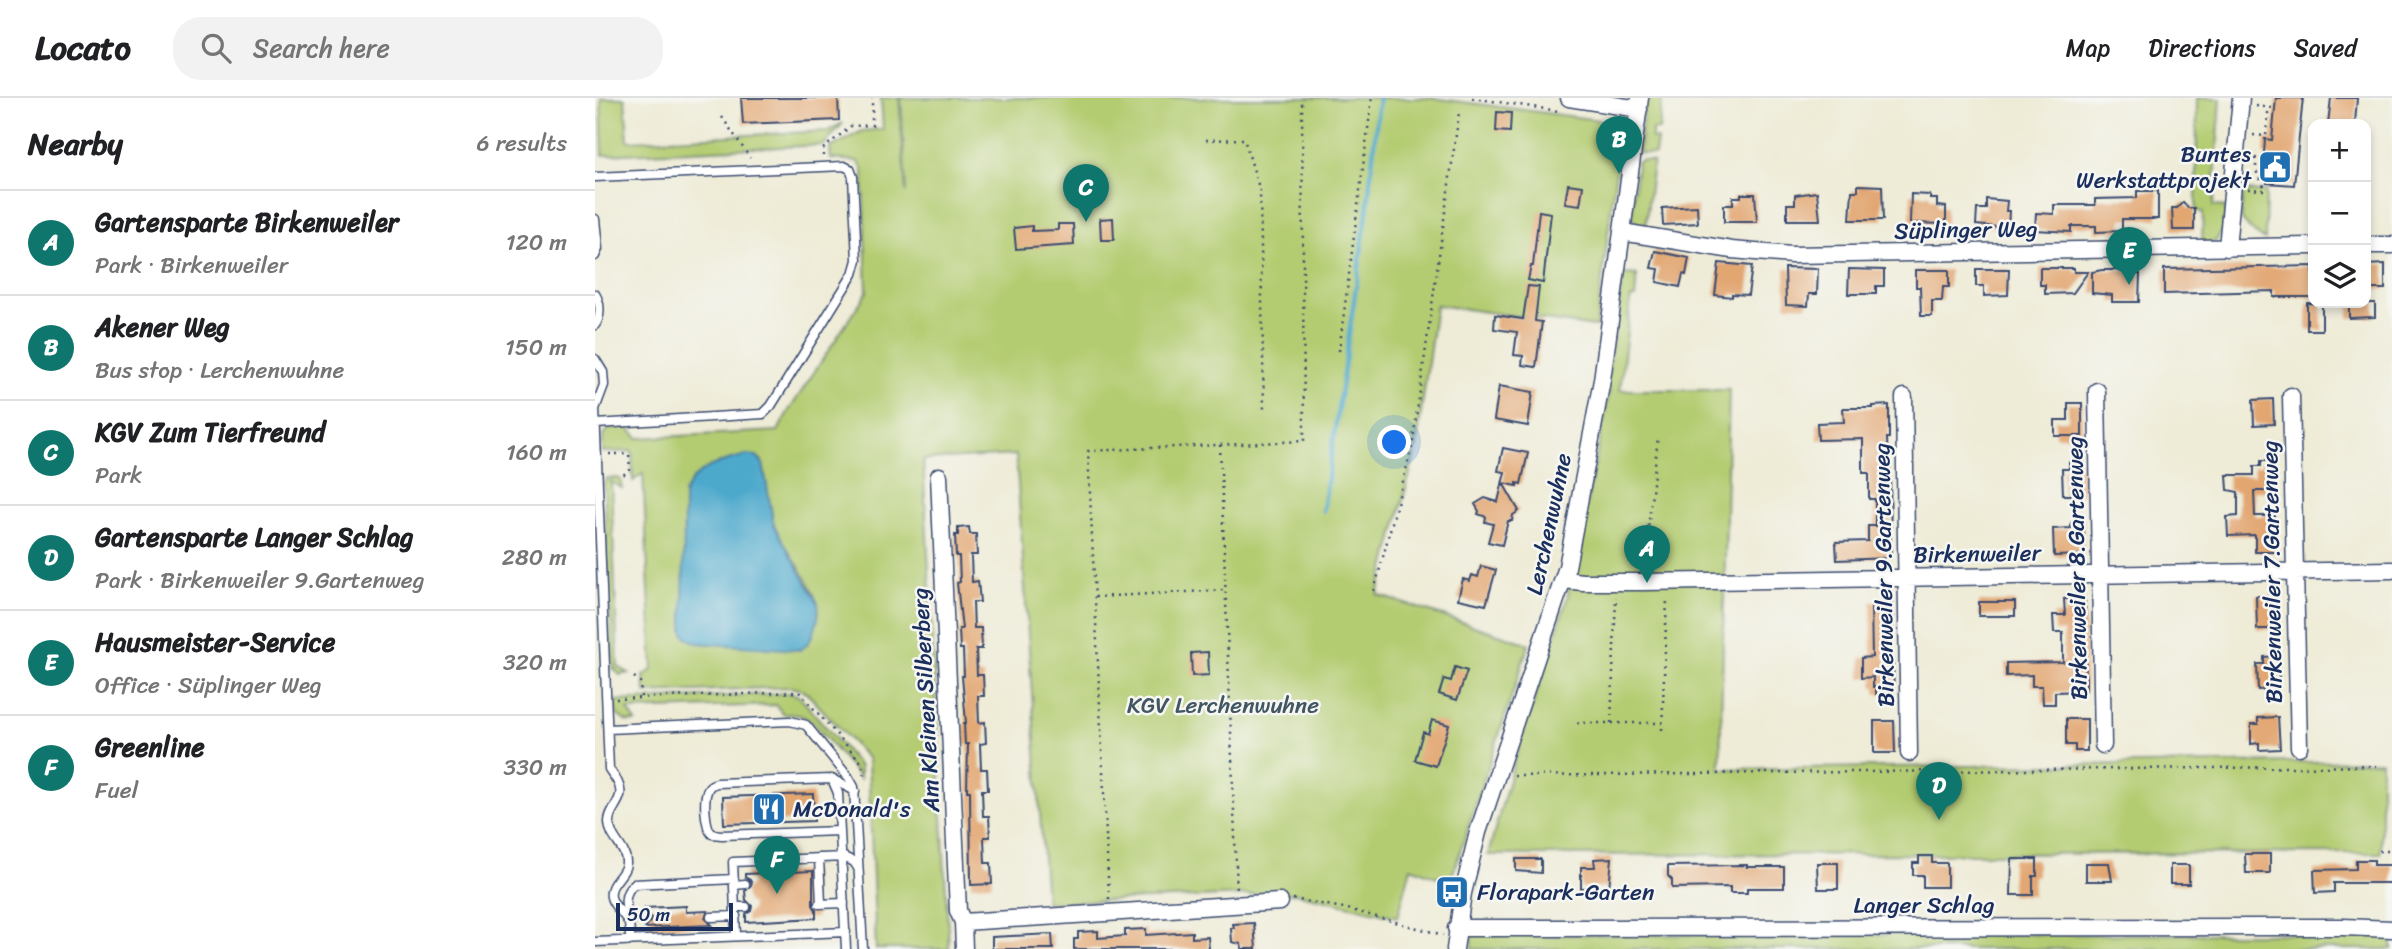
<!DOCTYPE html>
<meta charset="utf-8">
<style>
:root{--surface:#fff;--page:#f2f2f2;--text:#202124;--muted:#757577;--line:#e0e0e0;--accent:#0f766e}
body{margin:0;font-family:Sriracha,sans-serif;background:var(--page);color:var(--text)}
.controls{position:absolute;right:21px;top:21px;display:grid;overflow:hidden;border-radius:14px;box-shadow:0 4px 10px #0003}
.controls button{width:63px;height:63px;display:grid;place-items:center;padding:0;border:0;border-bottom:2px solid var(--line);background:var(--surface);color:var(--text);font:35px sans-serif}
.scale{position:absolute;left:21px;bottom:18px;width:117px;box-sizing:border-box;padding-left:7px;border:4px solid #1b2f5e;border-top:0;font-size:19px;line-height:24px;white-space:nowrap;color:#1b2f5e;-webkit-text-stroke:5px #f6f6f2;paint-order:stroke}
.you{position:absolute;left:800px;top:345px;width:24px;height:24px;margin:-18px;border:5px solid #fff;border-radius:50%;background:#1a73e8;box-shadow:0 0 0 10px #1a73e833}
.badge{display:grid;place-items:center;width:46px;height:46px;border-radius:50%;background:var(--accent);color:#fff;font-size:23px;font-weight:700}
.pin{position:absolute;translate:-50% -58px;filter:drop-shadow(0 2px 4px #0008)}
.pin::after{content:'';position:absolute;top:37px;width:24px;height:21px;background:inherit;clip-path:polygon(0 0,100% 0,50% 100%)}
.list{margin:0;padding:0;list-style:none}
h2{display:flex;justify-content:space-between;align-items:center;height:91px;margin:0;padding:0 28px;font-size:30px}
h2 small{font-size:23px;font-weight:400;color:var(--muted)}
.list li{display:grid;grid-template-columns:46px 1fr auto;gap:21px;align-items:center;box-sizing:border-box;height:105px;padding:0 28px;border-top:2px solid var(--line)}
.list b{display:block;font-size:26px;white-space:nowrap}
.list p{margin:0;font-size:23px;white-space:nowrap;color:var(--muted)}
.list em{font-size:23px;font-style:normal;color:var(--muted)}
.icon{flex:none;width:38px;height:38px;fill:none;stroke:currentColor;stroke-width:2;stroke-linecap:round;stroke-linejoin:round}
.map{position:relative;flex:none;width:1797px;height:851px;overflow:hidden}
header{display:flex;align-items:center;gap:42px;box-sizing:border-box;height:98px;padding:0 35px;background:var(--surface);border-bottom:2px solid var(--line)}
header strong{font-size:33px}
nav{display:flex;gap:38px;margin-inline-start:auto;font-size:24px}
.search{width:490px;height:63px;background:var(--page);display:flex;align-items:center;gap:18px;box-sizing:border-box;padding:0 24px;border-radius:28px;color:var(--muted);font-size:26px}
main{display:flex}
aside{flex:1;background:var(--surface)}
.map>svg:first-child{display:block}
.green{fill:#b4cc71;stroke:#687e68;stroke-width:2;fill-rule:evenodd}
.water{fill:#4ea9cc;stroke:#346c95;stroke-width:2}
.lines{fill:none;stroke-linecap:round;stroke-linejoin:round}
.stream{stroke:#4ea9cc;stroke-width:4.5}
.building{fill:#e2a671}
.lane-casing{stroke:#3b4b70;stroke-width:11}
.street-casing{stroke:#3b4b70;stroke-width:19}
.path{stroke:#3b4b70;stroke-width:2.5;stroke-dasharray:2 5;stroke-linecap:butt}
.lane{stroke:#fff;stroke-width:8}
.street{stroke:#fff;stroke-width:16}
.labels{text-anchor:middle;dominant-baseline:central;stroke-width:5;stroke-linejoin:round;paint-order:stroke}
.poi-label{font-size:23px;fill:#1b2f5e;stroke:#f6f6f2;text-anchor:start}
.street-label{font-size:23px;fill:#1b2f5e;stroke:#f6f6f2}
.park-label{font-size:23px;fill:#415663;stroke:#f6f6f2}
</style>
<header>
<strong>Locato</strong>
<div class="search"><svg class="icon" aria-label="search" viewBox="0 0 24 24"><circle cx="10" cy="10" r="6"/><path d="M15 15l6 6"/></svg>Search here</div>
<nav><a>Map</a><a>Directions</a><a>Saved</a></nav>
</header>
<main>
<aside>
<h2>Nearby<small>6 results</small></h2>
<ul class="list">
<li><span class="badge">A</span><div><b>Gartensparte Birkenweiler</b><p>Park · Birkenweiler</p></div><em>120 m</em></li>
<li><span class="badge">B</span><div><b>Akener Weg</b><p>Bus stop · Lerchenwuhne</p></div><em>150 m</em></li>
<li><span class="badge">C</span><div><b>KGV Zum Tierfreund</b><p>Park</p></div><em>160 m</em></li>
<li><span class="badge">D</span><div><b>Gartensparte Langer Schlag</b><p>Park · Birkenweiler 9.Gartenweg</p></div><em>280 m</em></li>
<li><span class="badge">E</span><div><b>Hausmeister-Service</b><p>Office · Süplinger Weg</p></div><em>320 m</em></li>
<li><span class="badge">F</span><div><b>Greenline</b><p>Fuel</p></div><em>330 m</em></li>
</ul>
</aside>
<div class="map">
<svg width="1797" height="851" viewBox="0 0 1797 851">
<rect width="100%" height="100%" fill="#f6f6f2"/>
<filter id="ink" filterUnits="userSpaceOnUse"><feTurbulence type="fractalNoise" baseFrequency=".0143" numOctaves="2"/><feDisplacementMap in="SourceGraphic" scale="14" xChannelSelector="R" yChannelSelector="G"/><feConvolveMatrix kernelMatrix="1 2 1 2 8 2 1 2 1" color-interpolation-filters="sRGB"/></filter>
<filter id="wash" filterUnits="userSpaceOnUse"><feTurbulence type="fractalNoise" baseFrequency=".00686" numOctaves="4" result="noise"/><feDisplacementMap in="SourceGraphic" scale="28" xChannelSelector="R" yChannelSelector="G"/><feGaussianBlur stdDeviation="1.57" result="paint"/><feColorMatrix in="noise" values="0 0 0 0 0 0 0 0 0 0 0 0 0 0 0 0 0 1.4 0 .05"/><feComposite in="paint" operator="in"/></filter>
<g filter="url(#wash)">
<rect width="100%" height="100%" fill="#eeebd6"/>
<path class="green" d="M6,0H30L33,43L233,33L248,25L229,47L8,57Z
M286,0H304L311,95L306,0H837L1027,25L1001,229L841,207L821,352L783,497L934,546L855,784L816,769L803,819L701,795L451,805L421,357L328,362L354,851H281L273,661L210,593L196,589L50,595L49,578L58,571L48,375L38,383L37,353L8,354V337L14,331L33,329L43,340L183,333L193,314L272,194L268,71L262,63L236,61L235,50L267,33L288,31ZM152,357L166,361L168,366C173,387 172,411 181,431C193,458 229,493 222,524L101,545L91,539L88,530L96,383C111,366 131,363 152,357Z
M1051,0H1067L1064,32H1057V41H1062L1060,57L1043,55Z
M1602,0H1626L1618,108L1631,109L1628,131L1621,143L1607,145L1608,114L1601,113Z
M1048,62L1058,64L1050,131L1043,128L1037,117L1042,64Z
M1648,93L1671,94L1670,142L1655,131L1646,121Z
M1028,176L1042,177L1040,200H1036L1025,292H1134L1125,671L1786,663V755L893,757L917,671L972,501L1015,292L1011,291Z
M22,380L26,382L27,390L16,384L23,569L34,575L25,577L18,570L9,386L11,381Z
M197,595L205,599L265,669V680L217,623L205,617L188,616L181,607L33,612L41,624H32L22,617L19,603Z
M1759,836L1797,840V851H877L876,837Z"/>
<path class="water" d="M152,357L162,358L168,366L179,427L223,505C225,521 219,544 205,552L101,545L91,539L88,533L89,396C100,368 126,364 152,357Z"/>
<g class="lines">
<path class="stream" d="M728,413L772,114L784,0"/>
</g>
<g id="blocks">
<path class="building" d="M146,0H243L244,22L148,26Z
M1681,0H1708L1699,87L1672,85L1675,57L1669,56L1670,41L1677,42Z
M1736,0H1762L1760,26H1733Z
M902,14L916,15L915,34L901,33Z
M973,86L988,88L985,107L970,105Z
M1263,87L1287,88L1288,122H1255L1257,93H1263Z
M1542,93H1563V121H1527V133L1501,134V128H1476V134L1440,132L1441,115L1459,116V107H1500V101L1542,100Z
M1222,94L1225,122H1192V106H1200V97Z
M1146,96H1160L1162,124H1129V107H1138V99H1146Z
M1316,96L1335,97V101H1342V108L1351,109V126L1315,125Z
M1391,101L1412,103L1411,113H1414L1413,130L1381,127L1382,111H1391Z
M1588,104L1593,110H1599V132H1578L1577,110H1582Z
M1102,108L1103,125L1068,127L1067,110Z
M944,113L956,115L948,185L933,182L936,168H938Z
M518,120L519,142H506L505,121Z
M463,126H478L479,147L421,151L419,130L437,128V133L463,132Z
M1060,153L1094,160L1091,177L1088,176L1085,189L1062,184L1064,171L1056,170Z
M1124,165L1157,168L1153,197L1137,196V199L1120,197Z
M1790,166V191H1771V167Z
M1718,168V199H1679V193L1569,196V171Z
M1190,170L1223,171L1222,196H1214L1213,208L1191,207Z
M1445,170H1479V174H1493L1478,195L1450,196V187H1445Z
M1254,171L1289,172V188H1281V196H1253Z
M1381,171H1414L1413,197L1389,198V188H1381Z
M1321,172H1354V189H1348L1347,203H1337V218H1326L1325,189H1321Z
M1507,172H1539V176H1545L1544,204H1517V197L1497,195V174Z
M933,188L944,189L940,223L947,224L941,269L927,267L928,258L919,257L922,234L899,231L900,217L928,221Z
M1712,205L1727,206V232H1712Z
M1754,205H1780V219L1754,220Z
M904,288L938,294L933,328L899,322Z
M1678,301L1679,326L1659,327L1658,302Z
M1473,305H1487V338H1460V322H1473Z
M1294,307V340H1292L1293,367H1295L1296,460L1242,462L1241,444L1273,443V428H1280V401H1274V375H1268V341L1223,342L1222,325L1249,324L1248,310H1278V308Z
M908,350L933,355L926,386L922,385V388L908,385L924,413L918,417L917,423H913L907,447L893,444L898,426L890,424L891,419L883,416L884,413L880,406L890,400L903,404L910,374L903,373Z
M1666,363H1680V393H1659L1660,418H1680L1681,454H1660V437L1633,438L1632,419L1643,418V394L1633,392L1632,377H1659V368H1666Z
M1474,364H1488V397H1468L1467,371H1474Z
M1489,424V457L1459,458L1458,431L1476,430V425Z
M374,429L375,436H381L382,457H376L377,484L383,483L385,504H378L379,530H386L387,551H381L382,577H388L389,598H383L384,625L390,624L391,645L385,646L386,671H392L393,692H387L388,718H394L395,739H389L390,765H396L397,786L376,787L375,693H372L373,646H370L369,625H371L367,578H369L368,551H365L364,531H367L362,485L365,484L364,458H361L360,437H363V430Z
M886,468L901,472L891,507L863,501L868,481L875,483L877,477L883,479Z
M1661,498H1682V531H1662Z
M1490,500L1491,593L1460,594V606H1448L1447,588H1437V577L1411,578V565L1468,564V534H1459L1458,517H1470L1469,501Z
M1276,504H1297L1298,536H1290V562H1298L1299,595L1281,596V589H1278V579L1266,580V560L1277,559Z
M1384,504H1420V518H1384Z
M613,554L614,577L597,578L596,555Z
M1683,558L1684,591L1663,592L1662,566H1669V559Z
M860,569L872,573L862,602L844,596L849,581L856,583Z
M1683,619L1685,651L1664,652V645L1656,646V626H1663V620Z
M1471,621H1492V653H1480V647H1471Z
M837,622L854,627L841,668L820,662L828,634L833,636Z
M1279,623H1299L1300,655H1279Z
M218,696L219,723L129,726L128,699Z
M1650,756H1675V775H1651Z
M1324,758H1337V765H1352V789H1328V777H1318V765H1324Z
M1017,760L1014,790H986V769H1000L999,761Z
M921,761H946V775L921,773Z
M1417,761H1442V778H1438V797H1416Z
M1761,762H1779V767H1797V785H1739V794L1720,795L1719,772L1761,771Z
M1222,765H1243V791H1223Z
M1491,765H1514L1517,783H1491Z
M1152,767V769H1189V790H1152V795H1135V789L1077,790V782L1073,778V768Z
M1575,767H1594V786H1575Z
M218,773V807L221,812V820L151,824V816L156,813L157,808L151,802L150,793L157,786L155,782L150,779V776Z
M91,808V814L113,813L110,820L117,827L50,830L57,821L54,816L50,814V810Z
M659,825L661,851H647L646,846L637,844L636,830H639L638,826Z
M551,831V837L597,834V840L613,839L614,851H479V841H483V834L503,833V840L530,838V832Z
M457,836L458,851H397V839Z"/>
</g>
</g>
<g filter="url(#ink)">
<use href="#blocks" fill-opacity="0" stroke="#3b4b70" stroke-width="2"/>
<g class="lines">
<g class="lane-casing">
<path id="lane" d="M0,79L249,68L255,71L258,79L262,162L258,176L176,308L168,316L1,326
M0,121L3,151L0,158
M0,196C6,205 6,219 0,227
M0,261L8,274L9,287L0,311L14,671C17,676 21,680 23,685C32,702 13,710 14,725C15,741 32,750 31,765C31,777 13,785 16,799C18,810 31,816 34,826C35,831 35,838 35,843
M13,631L195,623L211,627L254,680L259,689L268,851
M237,681L243,695L251,851
M245,733L127,737L117,736C110,729 108,701 113,691C116,686 117,687 122,685L237,681L260,693
M224,760L226,806
M139,787L150,786
M224,806L249,805
M140,809H151
M116,819L141,818
M50,821L38,820C28,811 28,795 39,786L139,781
M141,838L138,764L249,759L259,764L263,770
M0,844L251,834"/>
</g>
<g class="street-casing">
<path id="street" d="M974,0L1044,11
M1027,134L1137,152L1197,157L1718,148
M1771,147H1797
M1632,150L1646,0
M1502,293L1508,647
M1696,298L1704,649
M1309,299L1314,655
M344,378L363,813L368,824
M969,482L988,484H1048L1797,472
M861,830L1748,829L1797,831
M369,851L368,824L685,804
M860,851L868,795L883,734L972,469L1007,282L1045,0"/>
</g>
<path class="path" d="M877,0L964,13
M1661,8L1680,10
M127,19L155,60
M1658,37L1671,38L1673,15L1679,16
M611,42L649,41L665,93L669,312
M228,58V51L256,28L277,27V0
M1660,60L1662,75L1671,92
M1660,60L1673,61V57
M1653,91L1671,92
M744,253L777,0
M625,347L642,792
M14,356H34L35,372L28,377
M1049,470L1063,338
M779,493L817,349L864,15
M500,499L629,492
M39,579L45,584L46,600L204,594L267,665L269,682
M21,601L46,600
M982,625H1067
M1016,625L1021,499
M1067,632L1072,500
M919,678L1786,668
M1784,753H1797
M514,801L493,353L709,343L707,0
M698,801L749,810L848,837"/>
<use href="#lane" class="lane"/>
<use href="#street" class="street"/>
</g>
</g>
<defs>
<g id="civic-square" transform="scale(1.75)"><rect x="-9" y="-9" width="18" height="18" rx="4" fill="#1f6fb2" stroke="#f6f6f2"/><path d="M-.6-6.5H3V-4.5H.6V-3L4-1V1h2V6H-6V1h2V-1L-.6-3ZM-1.2 2.5V6h2.4V2.5Z" fill="#fff"/></g>
<g id="restaurant-square" transform="scale(1.75)"><rect x="-9" y="-9" width="18" height="18" rx="4" fill="#1f6fb2" stroke="#f6f6f2"/><path d="M-5-6h1v4h1v-4h1v4h1v-4h1v5L-1.5 .5V6h-2V.5L-5-1ZM5-6V6H3V1.5H1.5Q1.5-4 5-6Z" fill="#fff"/></g>
<g id="bus-square" transform="scale(1.75)"><rect x="-9" y="-9" width="18" height="18" rx="4" fill="#1f6fb2" stroke="#f6f6f2"/><path d="M-5-6H5V4H4V6H2V4H-2V6H-4V4H-5ZM-3.5-4V0h7V-4ZM-3.5 1.2v1.5H-2V1.2ZM2 1.2v1.5H3.5V1.2Z" fill="#fff"/></g>
</defs>
<g fill-rule="evenodd">
<use href="#civic-square" x="1680" y="69"/>
<use href="#restaurant-square" x="174" y="711"/>
<use href="#bus-square" x="857" y="794"/>
</g>
<g class="labels">
<g class="poi-label">
<text x="1656" y="56" text-anchor="end">Buntes<tspan x="1656" dy="26">Werkstattprojekt</tspan></text>
<text x="198" y="711">McDonald's</text>
<text x="882" y="794">Florapark-Garten</text>
</g>
<g class="street-label">
<text transform="translate(1371 132) rotate(-1)">Süplinger Weg</text>
<text transform="translate(954 426) rotate(-78)">Lerchenwuhne</text>
<text transform="translate(1382 456) rotate(-1)">Birkenweiler</text>
<text transform="translate(1482 470) rotate(-91)">Birkenweiler 8.Gartenweg</text>
<text transform="translate(1677 474) rotate(-91)">Birkenweiler 7.Gartenweg</text>
<text transform="translate(1289 477) rotate(-91)">Birkenweiler 9.Gartenweg</text>
<text transform="translate(331 602) rotate(-93)">Am Kleinen Silberberg</text>
<text x="1329" y="807">Langer Schlag</text>
</g>
<g class="park-label">
<text x="628" y="607">KGV Lerchenwuhne</text>
</g>
</g>
</svg>
<div class="controls">
<button>+</button>
<button>−</button>
<button><svg class="icon" aria-label="layers" viewBox="0 0 24 24"><path d="M12 4l9 5-9 5-9-5zM3 14l9 5 9-5"/></svg></button>
</div>
<div class="scale">50 m</div>
<div class="you"></div>
<div class="pin badge" style="left:1052px;top:485px">A</div>
<div class="pin badge" style="left:1024px;top:76px">B</div>
<div class="pin badge" style="left:491px;top:124px">C</div>
<div class="pin badge" style="left:1344px;top:722px">D</div>
<div class="pin badge" style="left:1534px;top:187px">E</div>
<div class="pin badge" style="left:182px;top:796px">F</div>
</div>
</main>
